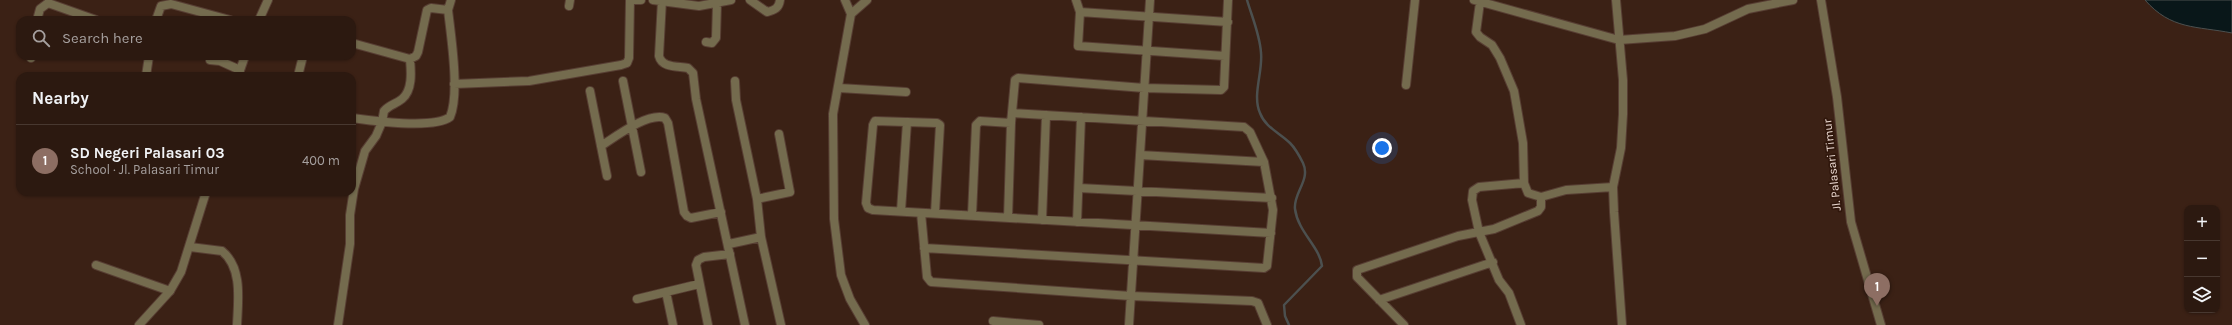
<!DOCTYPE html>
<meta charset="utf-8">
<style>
:root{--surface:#2c1910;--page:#342219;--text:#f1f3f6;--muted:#a6a09f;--line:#483830;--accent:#2563eb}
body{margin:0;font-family:Karla,sans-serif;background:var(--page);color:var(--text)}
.controls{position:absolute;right:12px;bottom:12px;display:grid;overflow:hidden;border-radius:8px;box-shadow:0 1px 3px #0004}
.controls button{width:36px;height:36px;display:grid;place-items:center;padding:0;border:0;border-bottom:1px solid var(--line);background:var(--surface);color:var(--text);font:20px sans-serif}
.you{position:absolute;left:1382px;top:148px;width:14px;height:14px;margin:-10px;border:3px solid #fff;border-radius:50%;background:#1a73e8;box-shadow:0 0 0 6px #1a73e833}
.badge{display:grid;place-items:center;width:26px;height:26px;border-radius:50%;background:var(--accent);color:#fff;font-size:13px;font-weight:700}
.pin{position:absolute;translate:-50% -33px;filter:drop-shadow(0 1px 2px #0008)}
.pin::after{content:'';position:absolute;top:21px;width:14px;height:12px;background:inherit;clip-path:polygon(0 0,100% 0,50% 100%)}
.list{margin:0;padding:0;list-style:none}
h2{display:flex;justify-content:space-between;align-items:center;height:52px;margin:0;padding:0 16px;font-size:17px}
h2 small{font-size:13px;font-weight:400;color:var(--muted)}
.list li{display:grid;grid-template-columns:26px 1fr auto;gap:12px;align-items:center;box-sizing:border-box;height:72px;padding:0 16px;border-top:1px solid var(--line)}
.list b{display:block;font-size:15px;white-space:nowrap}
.list p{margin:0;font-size:13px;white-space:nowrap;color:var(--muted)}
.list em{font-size:13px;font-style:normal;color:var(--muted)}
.icon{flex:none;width:22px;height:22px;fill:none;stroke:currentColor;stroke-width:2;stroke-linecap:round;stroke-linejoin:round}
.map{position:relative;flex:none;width:2232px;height:325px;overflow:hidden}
.search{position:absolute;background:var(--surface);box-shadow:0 1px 3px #0004;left:16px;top:16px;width:340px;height:44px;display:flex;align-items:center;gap:10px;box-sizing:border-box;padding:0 14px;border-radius:12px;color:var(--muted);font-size:15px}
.panel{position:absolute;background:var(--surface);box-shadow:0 1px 3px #0004;left:16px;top:72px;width:340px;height:124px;border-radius:12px}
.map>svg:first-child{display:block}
.water{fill:#091719;stroke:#4c504f}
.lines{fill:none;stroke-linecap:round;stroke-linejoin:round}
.stream{stroke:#4c504f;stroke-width:2.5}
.minor-casing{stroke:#573e33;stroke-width:10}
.tertiary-casing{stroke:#573e33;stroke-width:10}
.minor{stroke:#746b4e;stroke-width:8}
.tertiary{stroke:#746b4e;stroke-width:8}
.labels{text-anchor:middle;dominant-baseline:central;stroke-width:3.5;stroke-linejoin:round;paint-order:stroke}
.street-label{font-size:12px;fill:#e8d6ce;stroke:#30170c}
</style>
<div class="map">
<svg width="2232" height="325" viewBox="0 0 2232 325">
<rect width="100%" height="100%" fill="#3b2115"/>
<path class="water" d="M2145,0H2232V33C2197,26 2171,30 2145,0Z"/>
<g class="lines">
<path class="stream" d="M1247,0C1252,17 1260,35 1261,53C1263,72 1252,95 1260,113C1265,127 1280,133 1290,143C1295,148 1300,157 1303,163C1311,180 1293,193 1295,209C1298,232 1320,247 1322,266L1284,305L1285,316L1289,325"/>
<g class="minor-casing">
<path id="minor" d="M653,0L699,6L731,0
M662,0L659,56C662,68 677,66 688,68L693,73L696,99L745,325
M750,0L767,12C775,10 779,8 780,0
M845,0L851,14L833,114L834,219L841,275L850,299L865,325
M1076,0L1080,12L1078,46L1225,56
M1474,0L1619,40L1675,36L1705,29L1748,9L1793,0
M1616,0L1623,80V114L1621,148L1613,187L1614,212L1622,325
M1821,0L1837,97L1851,222L1881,325
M1480,2L1476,32L1480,37L1492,45L1500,58L1514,91L1523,143L1524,183L1528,193L1541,197L1566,190L1613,187
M569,6L570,0
M1080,12L1228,22
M851,14L867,0
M37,20L40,9L48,3L96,20
M156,20L161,6L171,4L230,20
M706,42L712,43L716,38L717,4
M352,43L410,59L416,56L418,52L427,10L431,8L448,10
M31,56V58
M210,60L220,61L240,70
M146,76L149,56
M298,76L303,56
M623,81L641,172
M735,81L736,100L757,199L761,237L781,325
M454,84L529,81L621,65L627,63L629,58L630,0H641
M1406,85L1415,0
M839,88L906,92
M590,91L607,176
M1012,113L1244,127L1250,132L1264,162
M352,118C373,121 434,129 450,117C460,94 451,36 448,10L451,0
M601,146C615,137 648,112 665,118L668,123L684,212L687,216L691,218L721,212
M1079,188L1272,198
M757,199L790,192L779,134
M901,211L907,122
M921,213L927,277L931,282L1131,296L1252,301L1258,303L1267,325
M935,213L940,125L937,123L875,121L873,125L866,203L868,208L873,210L1271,233
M972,215L976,125L980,121L1011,123L1015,80L1018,78L1144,88L1221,90L1224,87L1228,0
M1008,218L1011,123
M1042,220L1046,115
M1077,222L1081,117
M729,244L761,237
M190,247L222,251C243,268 238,301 237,325
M924,248L1264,268L1267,266L1273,210L1264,162L1140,155
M96,265L170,291
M666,292L673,325
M637,299L699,284
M1379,300L1493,262
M993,321L1039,325
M338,325L350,244V215L354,189L365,151L376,136L382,122L384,111C389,105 396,104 402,99C413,90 411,71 410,59
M708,325L696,265L698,260L704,257L730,254
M1129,325L1150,0
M1404,325L1357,277V270L1458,236L1494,229L1538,211L1541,207V197
M1521,325L1509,293L1499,280L1479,232L1472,200L1473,191L1479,187L1524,183"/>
</g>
<g class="tertiary-casing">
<path id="tertiary" d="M259,20L268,0
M238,76L245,56
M139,325L170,291L181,272L206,192"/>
</g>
<use href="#minor" class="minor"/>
<use href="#tertiary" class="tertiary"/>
</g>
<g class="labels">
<g class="street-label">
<text transform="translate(1832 165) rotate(-96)">Jl. Palasari Timur</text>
</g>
</g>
</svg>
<div class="controls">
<button>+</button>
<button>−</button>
<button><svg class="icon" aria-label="layers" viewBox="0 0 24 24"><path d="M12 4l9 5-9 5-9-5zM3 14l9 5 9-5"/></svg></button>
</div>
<div class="you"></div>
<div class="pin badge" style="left:1877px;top:306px;background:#8d6e63">1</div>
<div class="search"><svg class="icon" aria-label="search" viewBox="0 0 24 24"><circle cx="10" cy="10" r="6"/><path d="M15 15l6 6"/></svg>Search here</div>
<section class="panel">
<h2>Nearby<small></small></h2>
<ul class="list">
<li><span class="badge" style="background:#8d6e63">1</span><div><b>SD Negeri Palasari 03</b><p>School · Jl. Palasari Timur</p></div><em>400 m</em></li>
</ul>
</section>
</div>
